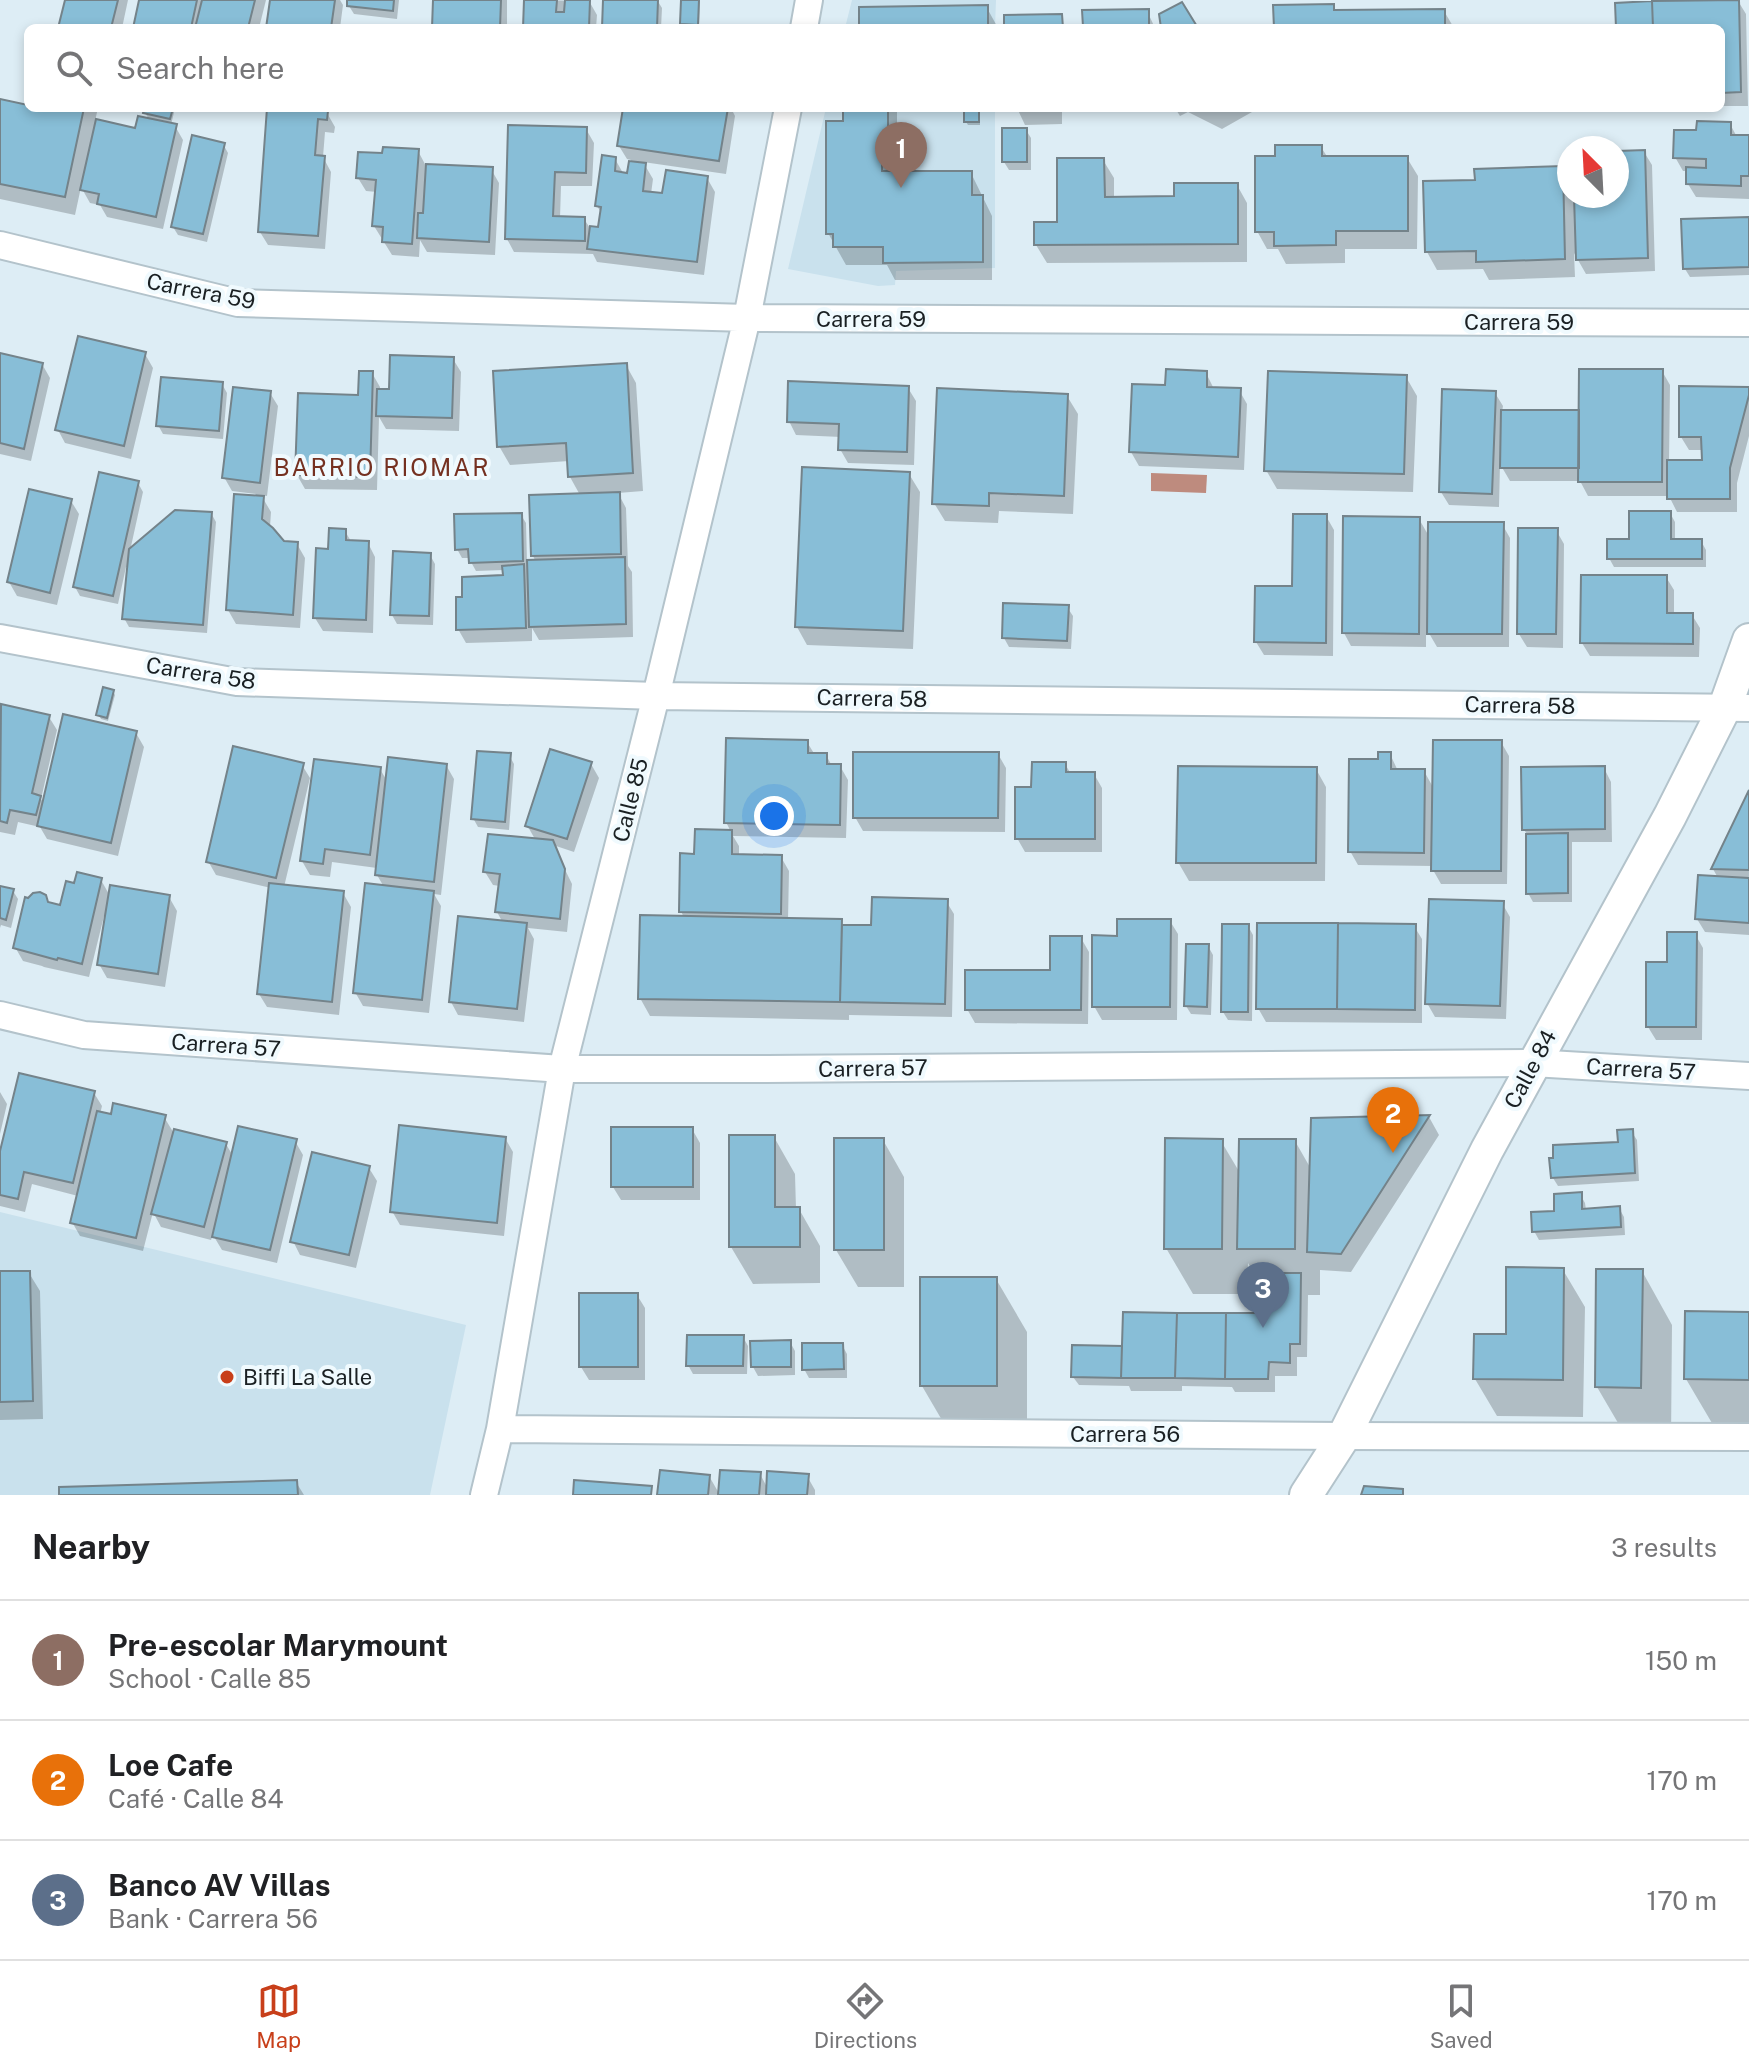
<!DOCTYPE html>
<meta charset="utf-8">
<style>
:root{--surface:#fff;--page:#f6f6f6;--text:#202124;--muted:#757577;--line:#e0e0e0;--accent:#c83f1a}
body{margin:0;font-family:"Public Sans",sans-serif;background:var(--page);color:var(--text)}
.compass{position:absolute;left:1557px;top:136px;width:72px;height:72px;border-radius:50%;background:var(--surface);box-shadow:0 4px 12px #0003;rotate:336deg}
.you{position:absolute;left:774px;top:816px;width:28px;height:28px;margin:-20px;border:6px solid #fff;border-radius:50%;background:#1a73e8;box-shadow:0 0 0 12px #1a73e833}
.badge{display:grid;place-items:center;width:52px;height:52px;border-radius:50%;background:var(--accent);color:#fff;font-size:26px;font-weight:700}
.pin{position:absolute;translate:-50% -66px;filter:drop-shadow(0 2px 4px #0008)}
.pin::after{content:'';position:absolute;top:42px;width:28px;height:24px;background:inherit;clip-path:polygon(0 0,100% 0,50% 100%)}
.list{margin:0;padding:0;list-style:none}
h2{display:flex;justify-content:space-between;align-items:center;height:104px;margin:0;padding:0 32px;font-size:34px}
h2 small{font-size:26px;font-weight:400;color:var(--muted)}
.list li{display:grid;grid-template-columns:52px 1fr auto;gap:24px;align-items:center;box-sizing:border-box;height:120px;padding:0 32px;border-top:2px solid var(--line)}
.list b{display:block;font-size:30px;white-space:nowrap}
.list p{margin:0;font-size:26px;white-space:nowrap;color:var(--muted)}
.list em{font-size:26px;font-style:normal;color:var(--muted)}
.icon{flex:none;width:44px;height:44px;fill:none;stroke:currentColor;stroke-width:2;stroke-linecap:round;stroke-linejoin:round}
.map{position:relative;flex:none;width:1749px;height:1495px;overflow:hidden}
.search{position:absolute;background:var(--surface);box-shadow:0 4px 12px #0003;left:24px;right:24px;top:24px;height:88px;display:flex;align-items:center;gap:20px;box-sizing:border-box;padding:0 28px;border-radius:12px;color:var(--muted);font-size:30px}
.sheet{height:464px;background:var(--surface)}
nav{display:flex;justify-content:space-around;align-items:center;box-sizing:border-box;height:112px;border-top:2px solid var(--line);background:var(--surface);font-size:22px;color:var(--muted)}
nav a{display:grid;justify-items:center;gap:4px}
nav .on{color:var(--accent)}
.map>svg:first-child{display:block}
.built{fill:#c9e1ed}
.water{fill:#be8b7e}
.shadow{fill:#0003}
.building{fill:#88bed7;stroke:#74838a;stroke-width:2}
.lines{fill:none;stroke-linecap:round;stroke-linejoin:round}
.minor-casing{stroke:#b3c3cb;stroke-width:30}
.tertiary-casing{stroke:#b3c3cb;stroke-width:36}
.minor{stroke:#fff;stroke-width:26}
.tertiary{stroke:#fff;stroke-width:32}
.poi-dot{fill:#c83f1a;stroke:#f0fafe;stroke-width:3}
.labels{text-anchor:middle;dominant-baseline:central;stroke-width:8;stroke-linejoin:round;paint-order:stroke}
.street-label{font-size:22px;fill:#1a2023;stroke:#f0fafe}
.poi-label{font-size:22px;fill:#1a2023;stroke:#f0fafe;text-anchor:start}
.neighbourhood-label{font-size:24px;letter-spacing:2px;fill:#753121;stroke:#f0fafe}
</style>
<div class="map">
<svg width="1749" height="1495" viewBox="0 0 1749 1495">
<rect width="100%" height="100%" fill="#ddedf5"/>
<path class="built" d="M852,0H996L995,28H845Z
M826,108H995V268L896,271L895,285L878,286L788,269Z
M0,1212L466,1325L430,1495H0Z"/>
<path class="water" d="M1151,473L1207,475L1206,493L1151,491Z"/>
<path class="shadow" d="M67,0H128L122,28H60Z
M141,0H266L259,28H135Z
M272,0H340L343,5L340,28H268Z
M349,0H399L397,19L354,14L349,6Z
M446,0H507V28H434Z
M526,0L589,1L597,15L596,28H525Z
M605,0H657L662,8L661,28H604Z
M683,0H700L699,28H667H684L682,24Z
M1738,1L1746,14L1748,106H1721V28H1618Z
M1332,6L1336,12L1444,11L1454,28H1276Z
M987,8L998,28H861Z
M1147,11L1155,28H1085Z
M0,101L28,108H98L95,121L137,130L149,120L145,112L146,108H175L171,125L175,126L183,140L163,229L107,217L100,205L90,203L81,187L75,215L0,199Z
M625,108H731L735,116L726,174L643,162L653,179L651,194L664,196L707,178L715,192L704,275L597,262L593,254L514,252L507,239L586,129L594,143L592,186H561L560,218L584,219L590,228L600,230L602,214L597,206L615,159L623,173L629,175L631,160L627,159L619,146Z
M845,108H897V168H892V173H971L992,216V280H895L887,265H846L828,233L845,123Z
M1017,108H1062V124L1025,125Z
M1175,108H1253L1252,112L1222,129L1188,112L1180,116Z
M1601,108H1670L1602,110Z
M269,109L327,113L335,127L334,133L325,132L323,157L331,172L325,249L268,245L260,232Z
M978,109L980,113V125H968L966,122Z
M1730,124L1737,137H1749V199L1696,197L1688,184V171H1683L1675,157L1698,132Z
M1026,130L1031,138V170H1009L1004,162Z
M223,144L228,153L207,242L178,235L173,227Z
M1321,147L1328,158H1407L1418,176L1417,249H1345V263L1286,264L1278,249H1267L1257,231L1277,158Z
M418,151L426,166L491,169L499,183L495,255L427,252L420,240L419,257L392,255L374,226L377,192L366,191L358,178L384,155Z
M1644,152L1652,165L1655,271L1586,274L1574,253L1575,277L1489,280L1483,269L1437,270L1427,252L1477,181L1562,168L1569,181V196H1617V153Z
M1103,160L1114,178V198H1176L1237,185L1247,203V262L1047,263L1036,245L1059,224Z
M1749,219V275L1690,277L1685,269Z
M145,354L153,368L131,459L65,443L58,430Z
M0,355L42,364L50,378L31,461L0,454Z
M453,359L461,372L459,431L386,429L379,417L377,490L305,489L297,475L360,397L372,373L380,387V391H391Z
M626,365L636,383L643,491L618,493L626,508L628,566L632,572L633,637L539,640L532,628V641L466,643L458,629L464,599L505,577L504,570L476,571L471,562L470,558H462L457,549L521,515L526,523L527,562H536L533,556L580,495L570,477L569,461L510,465L499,446Z
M1662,371L1670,385L1669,462H1704V450H1689L1681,437L1749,389V436L1737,483V512H1677L1669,496H1588L1580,481H1510L1500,464L1499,507L1449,505L1441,492L1495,393L1503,406L1502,412H1581Z
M1206,373L1214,389L1239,390L1247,404L1244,470L1139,466L1131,452L1167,387Z
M1406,377L1417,396L1413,492L1277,489L1266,470Z
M222,384L227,393L223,439L163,434L158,425Z
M908,388L916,401L914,465L848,463L840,449L841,437L796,435L789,421Z
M270,393L278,406L267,496L261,495L271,512L270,527L283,543L297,544L305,558L300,628L236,624L228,610L256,494L232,491L224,477Z
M1067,396L1078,414L1073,514L999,511L998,523L945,521L934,503Z
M909,474L920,492L913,649L807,645L797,627Z
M138,483L143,492L130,551L211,513L216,522L207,633L129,627L124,618L129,567H126L118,604L80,596L75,587Z
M71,501L79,514L57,605L17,596L9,582Z
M1670,513L1675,522V541H1701L1706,550V567H1614L1609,558Z
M1326,516L1334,530L1333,656L1264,655L1256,642L1294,588Z
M1419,519L1430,538L1502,524L1510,538L1509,647H1437L1426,628V647L1351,646L1344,633Z
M1556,530L1564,544L1563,648L1527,647L1519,634Z
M345,531L352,543H368L375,557L373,633L323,631L315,618L330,551Z
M430,555L435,564L433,625L397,624L392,615Z
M1666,577L1674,590V615H1692L1700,628L1699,657L1590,656L1582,643Z
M1067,607L1073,616L1071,649L1009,647L1004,638Z
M113,691L115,695L108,721L101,719L99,715Z
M3,706L49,717L57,730L41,799L44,804L136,733L144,747L118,856L47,839L40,827L18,822L15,835L0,832V718Z
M807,742L815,755H826L832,766H840L848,780L846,838L733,836L739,846V856L781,857L789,871L788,920L841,921L844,927H873L946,901L954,914L952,1017L849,1015V1020L650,1016L640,998L684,918L681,911L696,856L731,832L726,822Z
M1501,742L1509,756L1507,884H1441L1433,870V866L1358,865L1350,851L1380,761L1390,754L1398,771H1424L1434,789Z
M998,754L1006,768L1005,832L863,831L855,817Z
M509,755L514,764L509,830L478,827L473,818Z
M591,764L599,778L574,852L553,845L572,884L567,932L528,928L534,939L524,1022L458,1015L451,1002L503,923L497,912L500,886L493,885L485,872L536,841L527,825Z
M1065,764L1071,774H1094L1102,788V852H1025L1017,838L1033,789Z
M302,765L310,778L284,887L343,893L351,907L339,1015L267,1007L259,994L271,888L216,875L208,861Z
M446,765L454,779L441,895L434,894L441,906L429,1013L363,1006L355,992L384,887L377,875V868L332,862L330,877L310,875L302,861L380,769L387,781Z
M1604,768L1611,782L1612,842H1572V902H1533L1528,893V837L1524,829Z
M1316,769L1326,787L1325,881H1189L1178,862Z
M1749,795V935L1705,932L1697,919L1718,878L1713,869Z
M101,880L110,896L169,897L177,911L165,987L107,978L99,964L107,916H104L89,977L44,967L42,966L23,961L15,947L48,904L62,907L76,885Z
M0,888L13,891L18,899L11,928L1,925L0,928Z
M1502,903L1510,917L1506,1019L1435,1017L1427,1003Z
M1170,921L1178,934L1177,1020H1102L1094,1006L1119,938Z
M1248,926L1253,935L1252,1021L1228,1020L1223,1012Z
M1414,926L1422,939V1023L1266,1022L1258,1008Z
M1695,934L1703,948L1702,1040H1656L1648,1027L1669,964Z
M1081,938L1089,952L1088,1024L975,1023L967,1009L1052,972Z
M1208,946L1213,955L1211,1015L1191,1014L1186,1006Z
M0,1092L7,1104L0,1134Z
M94,1093L102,1106L100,1114L164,1117L175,1135L226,1144L233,1156L295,1141L303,1155L277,1263L222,1250L213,1235L211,1240L161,1227L153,1212L143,1251L80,1236L72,1222L78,1196L32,1184L25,1212L0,1206V1159Z
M1429,1117L1439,1135L1351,1272L1320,1270V1295H1308L1307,1357H1297V1376H1275V1392H1235L1232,1387L1182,1386V1391H1131L1129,1386L1079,1385L1073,1377L1121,1348L1267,1315L1266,1294L1248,1263L1247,1294H1193L1166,1248L1221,1141L1240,1173L1295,1141L1311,1169L1312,1120Z
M692,1129L700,1143V1200H621L613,1187Z
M1631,1131L1637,1140L1639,1181L1558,1186L1553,1178L1620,1143Z
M774,1137L795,1174L796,1209H799L820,1246V1283L753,1284L731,1247Z
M505,1138L513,1152L504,1236L400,1225L392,1211Z
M883,1140L904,1177V1287H858L836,1250Z
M369,1168L377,1181L356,1268L300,1255L293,1241Z
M1580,1194L1585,1203L1586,1210L1619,1208L1624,1217L1625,1235L1539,1240L1534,1231Z
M1563,1270L1585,1307L1583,1417L1497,1416L1475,1379L1508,1336Z
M1642,1271L1672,1325L1671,1441L1628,1440L1597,1387Z
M0,1273H29L40,1291L43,1419L0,1420Z
M996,1279L1027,1332V1439H953L922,1386Z
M637,1295L645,1308V1380H589L581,1367Z
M1749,1314V1435H1719L1686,1379Z
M743,1337L748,1346L747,1374H693L688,1365Z
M790,1342L795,1351V1375L758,1376L753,1367Z
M842,1345L847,1354V1378H809L804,1369Z
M760,1474L768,1489L807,1476L815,1490V1495H720Z
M709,1476L720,1495H659Z
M296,1482L304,1495H61Z"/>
<path class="building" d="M65,0H118L111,28H58Z
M139,0H197L191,28H133Z
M202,0H255L248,28H195Z
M270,0H335L331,28H266Z
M347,0H394L393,11L347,6Z
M433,0H501L500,28H432Z
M524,0H557L556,12H564L565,0H590L589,28H523Z
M603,0H658L657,28H602Z
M681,0H699L698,25L680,24Z
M1739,0L1741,92L1721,93V28H1653L1652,1Z
M1652,1L1653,28H1616L1615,3Z
M1182,2L1198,28H1161L1159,14Z
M1334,4V10L1445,9V28H1274L1273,5Z
M988,5V28H859V7Z
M1149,9V28H1073L1083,27L1082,10Z
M1062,14L1063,28H1004V15Z
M0,99L28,105V108H84L65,197L0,184Z
M144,108H173L170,119L143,113Z
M267,108L328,111L327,120L318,119L315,155L325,156L318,236L258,232Z
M623,108H728L719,161L617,146Z
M843,108H888V150H882V171H972V195H983V262L883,263V247H833V234H826V121H843Z
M964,108H979V122H964Z
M138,116L177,124L156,217L97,204L99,194L80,190L96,119L135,128Z
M1697,121L1731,122V135H1749V176H1741V186L1686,184V167L1706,168V159L1673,158L1674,130H1696Z
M508,125L587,127L586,173L555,172L553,216L585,217V241L505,239Z
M1002,128H1027V162H1002Z
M192,135L225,143L203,234L171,227Z
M1275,145H1322V156H1408V231H1336V245L1274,246V232H1255V156H1275Z
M383,147L419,149L412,244L382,242L383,227L372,226L376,180L356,178L358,152L382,153Z
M1645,150L1648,258L1576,260L1574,196H1617V151Z
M602,155L616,157L615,171L627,173L629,161L646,163L643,191L662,193L666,170L708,176L697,262L587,249L590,226L598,227L601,207L595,206Z
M1057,158H1104L1105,197L1174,196V183H1238V244L1034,245V222H1057Z
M426,164L493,167L489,242L417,238L418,213H423Z
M1563,166L1565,259L1476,262V251L1425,252L1423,181L1475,180L1474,169Z
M1749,217V267L1683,269L1681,219Z
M78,336L146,352L124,446L55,430Z
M0,353L43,363L24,449L0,443Z
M390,355L454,357L452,418L376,416L377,389H389Z
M627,363L633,473L568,477L566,443L497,447L493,371Z
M1166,369L1207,371V387L1241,388L1238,457L1129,452L1132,384L1165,385Z
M1579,369H1663L1662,482H1578Z
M359,371H373L370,477L295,475L298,393L358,395Z
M1268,371L1407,375L1404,474L1264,471Z
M161,377L223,382L219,431L156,426Z
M788,381L909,386L907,452L838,450L839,424L787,422Z
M1679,386L1749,387V395L1730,468V499H1667V460H1702L1701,437H1679Z
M233,387L271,391L260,483L222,478Z
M937,388L1068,394L1064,496L989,493V506L932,504Z
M1442,389L1496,391L1492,494L1439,492Z
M1501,410H1579V468H1500Z
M802,467L910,472L903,631L795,627Z
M99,472L139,481L113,596L73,587Z
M29,489L72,499L50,593L7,582Z
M620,492L621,554L531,556L529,495Z
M234,494L264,496L262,519L273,528L284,541L298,542L293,615L226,610Z
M175,510L212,512L203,625L122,619L129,549Z
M1629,511H1671V539H1702V559H1607V539H1629Z
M522,513L523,561L469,563L468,549L455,550L454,514Z
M1293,514H1327L1326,643L1254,642L1255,586H1292Z
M1343,516L1420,517L1419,634L1342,633Z
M1428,522H1504L1502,634H1427Z
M329,528L346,529V540L369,541L366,620L313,618L316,548L328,549Z
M1518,528H1558L1556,634H1517Z
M393,551L431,553L429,616L390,615Z
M625,557L626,624L529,627L527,560Z
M524,564L526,628L456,630V597H462V577L503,575L502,566Z
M1581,575H1667V613H1693V644L1580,643Z
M1003,603L1069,605L1067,641L1002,638Z
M103,687L114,690L107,718L96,715Z
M1,704L50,715L32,793L41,796L36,815L10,810L7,823L0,821Z
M63,714L137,731L111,843L37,826Z
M726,738L808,740V753H827V764H841L840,825L724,823Z
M1433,740H1502L1501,871H1431Z
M233,746L304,763L276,878L206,862Z
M550,749L592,762L567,839L525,826Z
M477,751L511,753L505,822L471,819Z
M853,752H999L998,818H853Z
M1378,752H1391V769H1425L1424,853L1348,852L1349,759H1378Z
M388,757L447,764L434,882L375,875Z
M314,759L381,767L370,855L325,849L323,864L300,861Z
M1032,762H1066V772H1095V839H1015V787H1031Z
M1178,766L1317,767L1316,863H1176Z
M1605,766V829L1522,830L1521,767Z
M1749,790V870L1711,869Z
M695,829L732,830V854L782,855L781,914L679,912L680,853L694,854Z
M1568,833V893L1526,894V834Z
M488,834L553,840L565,869L560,919L495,912L500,874L483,872Z
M77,872L102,878L82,964L58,958L57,960L13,948L25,897L28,898L33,893L40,892L46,895L48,902L60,905L66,881L74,883Z
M1698,875L1749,878V923L1695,919Z
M269,883L344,891L332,1002L257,994Z
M365,883L434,891L422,1000L353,993Z
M110,885L170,895L158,974L97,965Z
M0,886L14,889L6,920L0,918Z
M872,897L948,899L945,1004L840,1002L842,925H871Z
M1429,899L1504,901L1500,1006L1425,1004Z
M640,915L842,919L840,1002L638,999Z
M458,916L527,923L517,1009L449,1002Z
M1117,919H1171L1170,1007H1092V935L1117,936Z
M1257,923H1338L1337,1009H1256Z
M1338,923L1416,924L1415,1010L1337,1009Z
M1222,924H1249L1248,1012H1221Z
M1667,932H1697L1696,1027H1646V962H1667Z
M1050,936H1082L1081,1010H965V970H1050Z
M1186,944H1209L1207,1007L1184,1006Z
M19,1073L95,1091L73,1183L24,1172L18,1199L0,1195V1151Z
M113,1103L166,1115L136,1238L70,1223L97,1111L111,1114Z
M1430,1115L1341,1254L1307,1252L1311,1118Z
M399,1125L506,1137L497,1223L390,1212Z
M238,1126L297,1139L270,1250L212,1237Z
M611,1127H693V1187H611Z
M174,1129L227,1142L204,1227L151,1214Z
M1633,1129L1635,1173L1551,1178L1549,1158H1553V1145L1618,1142L1617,1130Z
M729,1135H775V1207H800V1247H729Z
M834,1138H884V1250H834Z
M1165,1138L1223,1139L1222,1249H1164Z
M1239,1139H1296L1295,1249H1237Z
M312,1152L370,1166L349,1255L290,1242Z
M1582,1192V1209L1620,1206L1621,1227L1532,1232L1531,1212L1554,1211V1194Z
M1506,1267L1564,1268L1563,1380L1473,1379L1474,1334H1506Z
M1596,1269H1643L1641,1388L1595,1387Z
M0,1271H30L33,1401L0,1402Z
M1266,1273H1301L1300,1344H1290V1363L1269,1362L1268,1379H1225L1226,1313H1265Z
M920,1277H997V1386H920Z
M579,1293H638V1367H579Z
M1685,1311L1749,1312V1380L1684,1379Z
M1123,1312L1177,1313L1175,1378H1121Z
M1177,1313H1226L1225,1379L1175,1378Z
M687,1335H744L743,1366H686Z
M791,1340V1367H751L750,1341Z
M802,1343H843L844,1369L802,1370Z
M1072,1345L1122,1346L1121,1378L1071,1377Z
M660,1470L710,1475L708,1495H657Z
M720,1470L761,1472L759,1495H718Z
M767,1471L809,1474L807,1495H766Z
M297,1480L298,1495H59V1487Z
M574,1480L652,1486L651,1495H573Z
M1364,1486L1403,1489V1495H1361Z"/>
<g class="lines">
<g class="minor-casing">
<path id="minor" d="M804,28L809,0
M0,245L238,303L747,318L1749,323
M0,638L237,682L656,696L1749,708
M0,1015L84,1035L562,1069H767L1533,1063L1749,1076
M500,1429L1344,1436L1749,1437
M484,1495L500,1429L562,1069L656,696L747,318L788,108"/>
</g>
<g class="tertiary-casing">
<path id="tertiary" d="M1306,1495L1344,1436L1487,1150L1670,816L1725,707L1749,640"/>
</g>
<use href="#minor" class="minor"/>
<use href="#tertiary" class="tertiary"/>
</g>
<circle class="poi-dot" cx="227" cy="1377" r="8"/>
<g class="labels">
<g class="street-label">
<text transform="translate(201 291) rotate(11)">Carrera 59</text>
<text x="871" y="319">Carrera 59</text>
<text x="1519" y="322">Carrera 59</text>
<text transform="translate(201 673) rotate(9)">Carrera 58</text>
<text transform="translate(872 698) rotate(1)">Carrera 58</text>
<text transform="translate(1520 705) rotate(1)">Carrera 58</text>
<text transform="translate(630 800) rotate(-76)">Calle 85</text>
<text transform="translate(226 1045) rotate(4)">Carrera 57</text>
<text transform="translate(873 1068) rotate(-1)">Carrera 57</text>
<text transform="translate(1530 1069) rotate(-62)">Calle 84</text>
<text transform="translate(1641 1069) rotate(3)">Carrera 57</text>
<text x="1125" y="1434">Carrera 56</text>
</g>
<g class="poi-label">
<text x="243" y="1377">Biffi La Salle</text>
</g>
<g class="neighbourhood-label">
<text x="382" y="467">BARRIO RIOMAR</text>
</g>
</g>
</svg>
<svg class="compass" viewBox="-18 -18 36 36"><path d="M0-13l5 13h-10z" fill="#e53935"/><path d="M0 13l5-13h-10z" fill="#757577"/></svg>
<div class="you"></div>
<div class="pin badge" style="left:901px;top:188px;background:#8d6e63">1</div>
<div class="pin badge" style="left:1393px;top:1153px;background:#e8710a">2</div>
<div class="pin badge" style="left:1263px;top:1328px;background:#5c6f8a">3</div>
<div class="search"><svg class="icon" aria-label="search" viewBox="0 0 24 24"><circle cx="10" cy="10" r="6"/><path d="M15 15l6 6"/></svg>Search here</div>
</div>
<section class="sheet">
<h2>Nearby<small>3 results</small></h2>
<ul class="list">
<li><span class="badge" style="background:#8d6e63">1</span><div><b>Pre-escolar Marymount</b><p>School · Calle 85</p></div><em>150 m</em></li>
<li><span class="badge" style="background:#e8710a">2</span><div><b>Loe Cafe</b><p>Café · Calle 84</p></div><em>170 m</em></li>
<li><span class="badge" style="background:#5c6f8a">3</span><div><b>Banco AV Villas</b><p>Bank · Carrera 56</p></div><em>170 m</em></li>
</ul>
</section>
<nav>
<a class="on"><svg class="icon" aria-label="map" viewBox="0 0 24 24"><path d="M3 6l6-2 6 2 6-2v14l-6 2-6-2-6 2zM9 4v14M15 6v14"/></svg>Map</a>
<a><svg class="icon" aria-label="directions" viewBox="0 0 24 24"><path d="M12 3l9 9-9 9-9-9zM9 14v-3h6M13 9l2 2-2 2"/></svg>Directions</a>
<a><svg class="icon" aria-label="saved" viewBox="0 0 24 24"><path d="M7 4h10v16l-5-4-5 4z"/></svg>Saved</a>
</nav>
